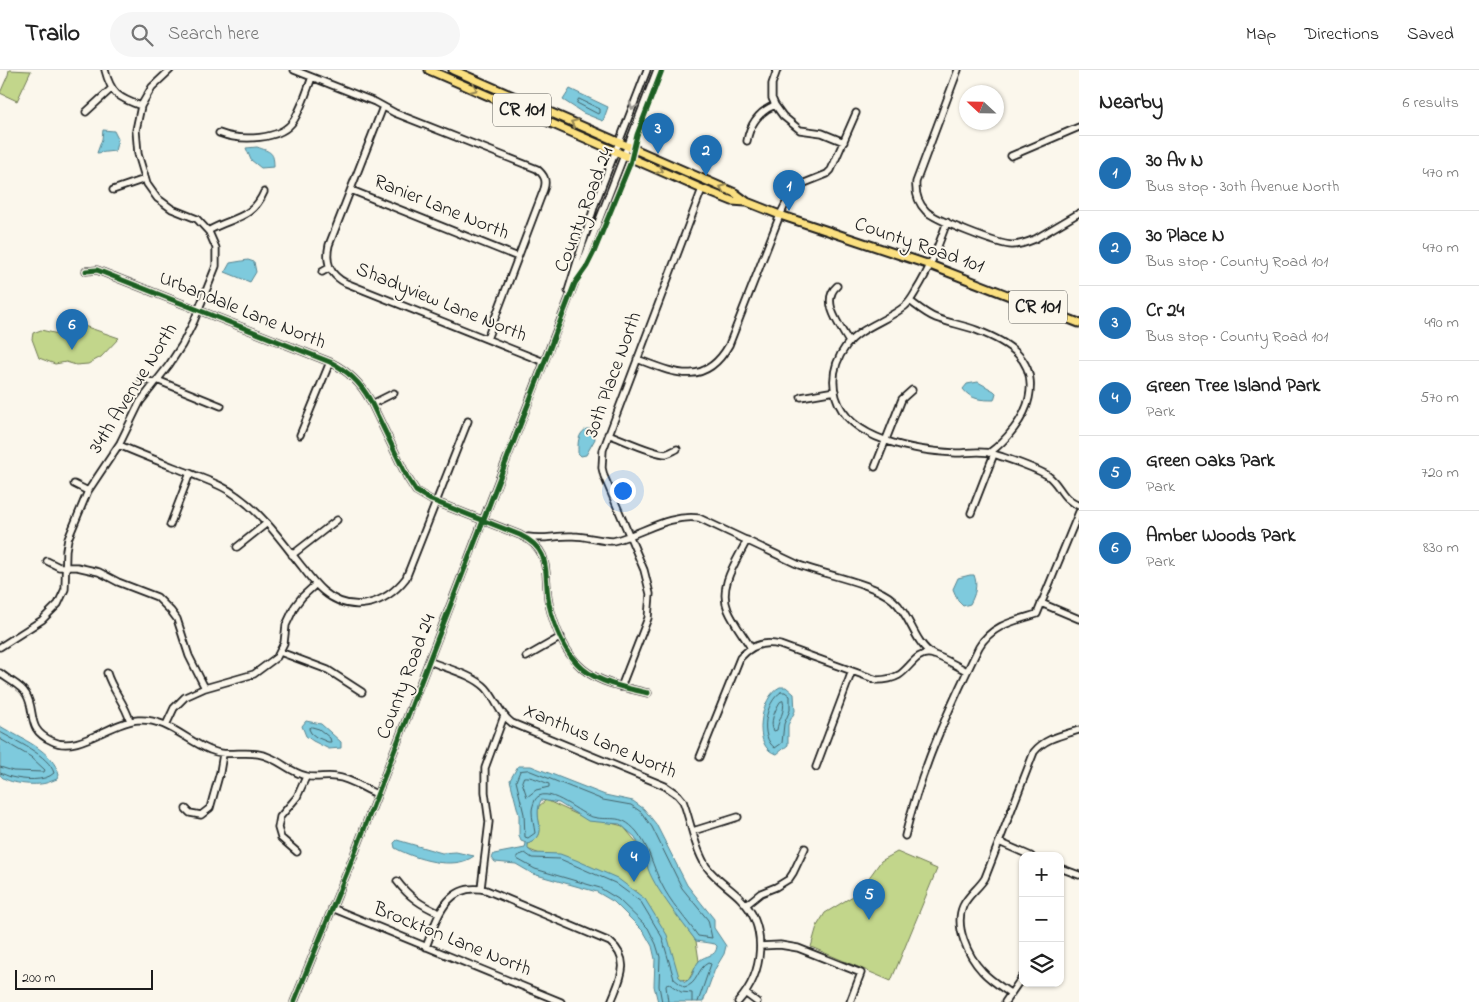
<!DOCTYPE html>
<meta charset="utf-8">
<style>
:root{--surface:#fff;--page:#f6f6f6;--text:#222;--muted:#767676;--line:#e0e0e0;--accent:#1f6fb2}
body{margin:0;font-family:"Indie Flower",sans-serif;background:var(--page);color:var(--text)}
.controls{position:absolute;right:15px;bottom:15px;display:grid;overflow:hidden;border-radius:10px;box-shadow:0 1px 4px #0004}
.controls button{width:45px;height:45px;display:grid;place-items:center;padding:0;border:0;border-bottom:1px solid var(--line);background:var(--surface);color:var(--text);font:25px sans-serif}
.compass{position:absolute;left:959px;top:15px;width:45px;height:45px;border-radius:50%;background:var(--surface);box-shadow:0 1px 4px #0004;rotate:292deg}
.scale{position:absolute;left:15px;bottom:12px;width:138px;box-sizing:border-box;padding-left:5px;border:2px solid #1c1c1c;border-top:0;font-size:14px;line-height:18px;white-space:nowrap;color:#1c1c1c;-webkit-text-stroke:4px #fbf7ec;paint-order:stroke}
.you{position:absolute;left:622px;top:420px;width:18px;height:18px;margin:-12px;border:4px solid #fff;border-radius:50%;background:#1a73e8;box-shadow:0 0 0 8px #1a73e833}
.badge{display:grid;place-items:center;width:32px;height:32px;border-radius:50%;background:var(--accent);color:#fff;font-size:16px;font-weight:700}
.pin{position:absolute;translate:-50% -41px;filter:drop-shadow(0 1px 2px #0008)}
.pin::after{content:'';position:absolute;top:26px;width:18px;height:15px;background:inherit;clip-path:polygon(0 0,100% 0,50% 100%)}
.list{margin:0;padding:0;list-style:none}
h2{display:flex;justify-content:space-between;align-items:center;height:65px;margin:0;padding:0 20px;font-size:21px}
h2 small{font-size:16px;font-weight:400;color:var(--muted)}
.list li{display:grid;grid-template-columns:32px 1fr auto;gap:15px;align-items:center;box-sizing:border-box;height:75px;padding:0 20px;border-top:1px solid var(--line)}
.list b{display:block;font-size:19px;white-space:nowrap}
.list p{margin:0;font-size:16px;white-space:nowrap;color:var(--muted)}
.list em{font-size:16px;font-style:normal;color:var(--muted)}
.icon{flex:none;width:28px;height:28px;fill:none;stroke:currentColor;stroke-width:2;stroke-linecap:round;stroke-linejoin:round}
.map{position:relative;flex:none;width:1079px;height:932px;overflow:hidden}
header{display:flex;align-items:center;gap:30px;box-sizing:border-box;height:70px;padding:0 25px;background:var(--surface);border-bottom:1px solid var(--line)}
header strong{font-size:24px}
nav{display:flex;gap:28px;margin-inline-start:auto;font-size:18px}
.search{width:350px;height:45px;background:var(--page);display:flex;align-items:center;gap:12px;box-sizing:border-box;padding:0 18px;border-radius:28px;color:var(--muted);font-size:19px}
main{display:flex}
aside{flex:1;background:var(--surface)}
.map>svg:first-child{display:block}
.green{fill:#c2d68b;stroke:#6f7954}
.water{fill:#7ecadd;stroke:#578490;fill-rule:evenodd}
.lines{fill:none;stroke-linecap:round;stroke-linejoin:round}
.shore{stroke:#436269;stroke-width:1}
.minor-casing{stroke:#1c1c1c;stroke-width:9}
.major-casing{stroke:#1c1c1c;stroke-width:11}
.minor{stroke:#fbf7ec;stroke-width:5.5}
.major{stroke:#fbe080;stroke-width:7}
.cycleway-casing{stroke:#fbf7ec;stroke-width:8}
.cycleway{stroke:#1b5e20;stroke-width:5}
.oneway{stroke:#978853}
.oneway2{stroke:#97948e}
.labels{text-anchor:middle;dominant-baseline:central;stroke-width:4;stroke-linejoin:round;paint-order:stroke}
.shield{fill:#fbf7ec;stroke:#5f5e5a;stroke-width:1}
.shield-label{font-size:19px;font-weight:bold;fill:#1c1c1c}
.street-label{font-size:20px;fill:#1c1c1c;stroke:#fbf7ec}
</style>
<header>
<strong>Trailo</strong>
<div class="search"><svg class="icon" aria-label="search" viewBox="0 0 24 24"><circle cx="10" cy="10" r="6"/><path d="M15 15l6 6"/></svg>Search here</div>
<nav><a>Map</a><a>Directions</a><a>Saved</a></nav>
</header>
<main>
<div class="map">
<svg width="1079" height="932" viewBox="0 0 1079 932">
<rect width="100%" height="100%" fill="#fbf7ec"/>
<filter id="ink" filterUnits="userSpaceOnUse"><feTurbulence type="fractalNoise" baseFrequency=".02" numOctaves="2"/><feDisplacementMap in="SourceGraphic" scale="10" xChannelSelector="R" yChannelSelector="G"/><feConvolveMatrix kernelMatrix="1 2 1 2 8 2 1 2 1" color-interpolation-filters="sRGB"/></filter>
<g filter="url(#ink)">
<path class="green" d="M9,0L31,1L17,31L0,23L8,5Z
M84,256L119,268L101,287L88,294L76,295L66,292L55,294L39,288L32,269L33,263L41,260L58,264L66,257Z
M546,730L576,744L623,756L638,774L650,802L664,827L696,871L699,891L688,911L679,908L636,821L527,779L528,774C548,765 536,754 538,737Z
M897,782L937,799L891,911L811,877L817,856L825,843L858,823L881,791Z"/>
<path class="water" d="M570,19L608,37L603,51L583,43L563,30Z
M103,60L114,61L118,69L115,81L97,83L102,69Z
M257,77C271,82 274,82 274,97L261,98L251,90L246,78Z
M248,190L254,192L256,202L250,212L225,202L230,193Z
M978,312L994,321L996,323L994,330C982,330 971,330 963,319L967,314Z
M586,359H593L595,369L586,385L581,386L578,383C578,374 577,365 586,359Z
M970,505H974C978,515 975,525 970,534L963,536L958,531L953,519L958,508Z
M780,617H786L794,624L795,641L788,655V675L777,684C751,679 760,626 780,617Z
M306,651L321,654L341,672V678L329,679L313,671L306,666L302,656Z
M0,656C21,669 53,680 59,705L57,709C54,710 50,712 46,713C36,716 6,714 0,705Z
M518,696H531L605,725L633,731L644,739L656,754L687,815L714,849V858L726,876L724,884L715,899L703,932H658L654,916L655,889L652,876L644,862L614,832L597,822L533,804L516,794L495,792L492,788L494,784L525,778L526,773L521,771L519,766V745L510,710ZM541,730L559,733L588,751L620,754L635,767L647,791C644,806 686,857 696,871L715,874L717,876C716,888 706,884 699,891C693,898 694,908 685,912L679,907L667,865L645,829L617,808L576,790L560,784L533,783L528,779V774C552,763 531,751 541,730Z
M397,770L442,783L456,782L474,786C454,801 415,789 395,778L394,773Z"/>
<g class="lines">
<path class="shore" d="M579,29L600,39V43L598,44L577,33Z
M781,622H785L790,626V640L784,654L782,673L775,678C759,667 765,632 781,622Z
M783,631C786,641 778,650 777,660L774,661C769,653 775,640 780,632Z
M312,657L319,659L330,668L331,672H328L316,667L311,663L309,659Z
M0,662C15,671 49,685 54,703C45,712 23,710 11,707C7,706 4,704 0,703
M0,669L31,687L45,700L44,702L13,701L0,697
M528,700L603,730L631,735L641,742L652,757L682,818L708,850L712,868L698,866C686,849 670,832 661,813C653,797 649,777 637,762C619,741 610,753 589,746C578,742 545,713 535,730C534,733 532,737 532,741C532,748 534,756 535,763L528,768L525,767L524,744L516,711L520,701Z
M524,707C532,706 541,711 549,714V717L536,720L527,727L522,712Z
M662,932L659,916L660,887L656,874L648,858L618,829L600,818L535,799L517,789V786L525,783L532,788L560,789L574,795L615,813L641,832L662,867L674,909L684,917C698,915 697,898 708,893L711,894L698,932
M668,932L666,916L668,913L681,922L692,923V932"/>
<g class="minor-casing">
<path id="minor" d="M105,0C111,24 119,28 141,36
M294,0L375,32L395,43L537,99C544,105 547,110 544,119L487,269
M777,0L772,14V28L775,35L783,46L800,60L822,63L844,72
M958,0L916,112C915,124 918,133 926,141C935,150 999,175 1012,175C1020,175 1028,172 1035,169L1079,143
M383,37L329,175C325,193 330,205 346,213L544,292
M86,42L111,19
M219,63C240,71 281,71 294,50C302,37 307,21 312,7
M747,71C750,54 758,42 775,35
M1011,86L1079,57
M113,120L145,109
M351,120L518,187
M947,152C938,176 930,199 916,221C913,226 910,232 905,236C887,251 860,257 846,276C835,291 831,309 836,327C849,371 917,381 956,383C968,383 983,380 994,384C1011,390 1031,396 1047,405C1061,415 1060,428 1079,436
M208,161C231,147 252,150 264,122
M86,201L97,200L330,292C348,301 360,312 370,330L407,407L416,421L431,430L520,465C554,481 543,504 549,534C554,556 565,584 583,599C600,613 626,618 648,623
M322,202L329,198
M837,216C820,231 840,256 849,272
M568,221L595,134L647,0
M910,231C918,237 926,244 936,248C949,253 963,255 976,260C1008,272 1037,289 1029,328C1025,348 1006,371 989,383
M637,289C674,303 705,318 729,275L780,145L792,121L797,116L827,104L831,100L856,43
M141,308L154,313
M157,310L221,336
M801,327L835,321
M372,334L394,323
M608,364C622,369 653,384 666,384C670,383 673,381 677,379
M300,365L330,292
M119,375C142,385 166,394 189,403C206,410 223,415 237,426C264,445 283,473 303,498C309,506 316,515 323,521C351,545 385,535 406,508L468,351
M875,397L902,329L912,320
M74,414L88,421
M971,443L994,384
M170,455L190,403
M528,467C544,470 557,465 573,466C587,466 599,471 613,471C642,464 668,444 699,448L799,495C825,505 874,513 893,530C911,545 914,574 934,585
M747,470C736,492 718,516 728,540C734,554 744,566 751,578
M237,477L267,453
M292,485L337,450
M47,491L59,497H77L99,502L118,512L157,527L171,541L177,549L189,586L205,618
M1041,533L1079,549
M0,577L42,550L58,534L65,519L66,480L68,469L88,421L120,373L140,332L169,295L182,275L194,251L216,196V178L209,162L197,149L172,139L157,128L147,114L138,84L136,60L141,36L152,17L170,0
M280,582L328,600L362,622
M526,587L561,567
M429,591C445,598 474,605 486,618C496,629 499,644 512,653L665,716L678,725L683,731C691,752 694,777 706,796C715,809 729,817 740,828C769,857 764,903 738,932
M0,603C8,610 21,615 26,624C37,642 25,659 52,671C78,684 110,652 138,650C167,648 185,670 210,680C226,687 242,681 258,684C278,687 288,702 306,706C316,709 325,705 336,707C350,708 364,719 377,724
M107,603C112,620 125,633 130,651
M621,617L648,548L650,524L644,500L604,406L602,398L603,380L702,119
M166,655L174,638L185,627L205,618L254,604L277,587L284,573L286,555L295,536L302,527L316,514
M700,687L740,588C751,575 765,571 780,575L877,610C885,610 892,609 899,605C910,598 917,581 931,584C943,587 956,596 967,601
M816,697L852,601
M186,739L190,743L201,745L210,738L220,702L223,684
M693,761L738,747
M905,766C921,699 949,638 979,577C992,555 1014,551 1037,544L1079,442
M999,772L1031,786
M297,782L281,768L278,758L280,747L297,727L306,707
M1060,798L1079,805
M397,811C409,827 421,835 439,843
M481,818L489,752L485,722V698L504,646
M746,835L761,823L776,817L789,809L793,803L805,778
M332,838L561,932
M760,876L780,875L798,878L861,903L850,932
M426,877C437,849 446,811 486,820L610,872C632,891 620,909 611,932
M745,923L757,932
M1010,923C1000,916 990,910 982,901C968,886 954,856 963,836C968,825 979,818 985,808L1034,682C1045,668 1063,665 1079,660
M294,932L352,790L657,0
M1005,932L1023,906"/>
</g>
<g class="major-casing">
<path id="major" d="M429,0L702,119L732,131L746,132
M453,0L735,123L747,132L780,145L930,195L1079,253"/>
</g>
<use href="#minor" class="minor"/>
<use href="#major" class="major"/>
<g class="cycleway-casing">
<path id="cycleway" d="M86,201L97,200L330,292C348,301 360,312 370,330L407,407L416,421L431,430L520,465C554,481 543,504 549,534C554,556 565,584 583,599C600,613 626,618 648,623
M294,932L352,790L575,213L587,196L594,182L630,94L637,65L662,0"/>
</g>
<use href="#cycleway" class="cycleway"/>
</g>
<defs><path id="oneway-chevron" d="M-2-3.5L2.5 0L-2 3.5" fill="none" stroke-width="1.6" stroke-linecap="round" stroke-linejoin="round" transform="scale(1.25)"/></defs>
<g class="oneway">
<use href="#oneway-chevron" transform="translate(474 19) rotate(23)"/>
<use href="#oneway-chevron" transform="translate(574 53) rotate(-156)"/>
<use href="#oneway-chevron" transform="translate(660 100) rotate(24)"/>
<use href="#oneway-chevron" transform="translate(723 118) rotate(-156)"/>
</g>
<use class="oneway2" href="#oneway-chevron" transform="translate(633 36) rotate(111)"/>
</g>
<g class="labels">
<g class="shield">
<rect x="493" y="23.5" width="58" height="33" rx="4"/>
<rect x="1009" y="220.5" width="58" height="33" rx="4"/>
</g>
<g class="shield-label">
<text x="522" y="40">CR 101</text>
<text x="1038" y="237">CR 101</text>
</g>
<g class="street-label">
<text transform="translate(441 138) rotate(22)">Ranier Lane North</text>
<text transform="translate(585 140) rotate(-69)">County Road 24</text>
<text transform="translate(919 176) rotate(19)">County Road 101</text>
<text transform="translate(441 233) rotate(22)">Shadyview Lane North</text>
<text transform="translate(242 241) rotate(22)">Urbandale Lane North</text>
<text transform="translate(614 305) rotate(-70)">30th Place North</text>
<text transform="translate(134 319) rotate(-58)">34th Avenue North</text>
<text transform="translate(407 607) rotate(-69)">County Road 24</text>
<text transform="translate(600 672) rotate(23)">Xanthus Lane North</text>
<text transform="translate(452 870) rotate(22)">Brockton Lane North</text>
</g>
</g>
</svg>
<div class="controls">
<button>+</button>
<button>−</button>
<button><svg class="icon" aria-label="layers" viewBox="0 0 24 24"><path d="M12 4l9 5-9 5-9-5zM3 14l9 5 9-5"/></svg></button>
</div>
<svg class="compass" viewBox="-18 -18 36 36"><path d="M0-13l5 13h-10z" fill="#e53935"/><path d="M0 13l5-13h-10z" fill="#767676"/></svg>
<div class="scale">200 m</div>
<div class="you"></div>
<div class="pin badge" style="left:789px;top:141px">1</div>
<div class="pin badge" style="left:706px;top:106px">2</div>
<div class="pin badge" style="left:658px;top:84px">3</div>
<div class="pin badge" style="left:634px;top:812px">4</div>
<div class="pin badge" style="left:869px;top:850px">5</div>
<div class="pin badge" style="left:72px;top:280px">6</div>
</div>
<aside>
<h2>Nearby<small>6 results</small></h2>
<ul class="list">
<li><span class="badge">1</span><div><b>30 Av N</b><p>Bus stop · 30th Avenue North</p></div><em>470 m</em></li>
<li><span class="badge">2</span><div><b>30 Place N</b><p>Bus stop · County Road 101</p></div><em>470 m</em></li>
<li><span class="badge">3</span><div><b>Cr 24</b><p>Bus stop · County Road 101</p></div><em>490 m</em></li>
<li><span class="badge">4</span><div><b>Green Tree Island Park</b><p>Park</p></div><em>570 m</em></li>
<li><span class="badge">5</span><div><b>Green Oaks Park</b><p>Park</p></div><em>720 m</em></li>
<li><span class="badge">6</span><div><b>Amber Woods Park</b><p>Park</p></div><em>830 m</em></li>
</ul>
</aside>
</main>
